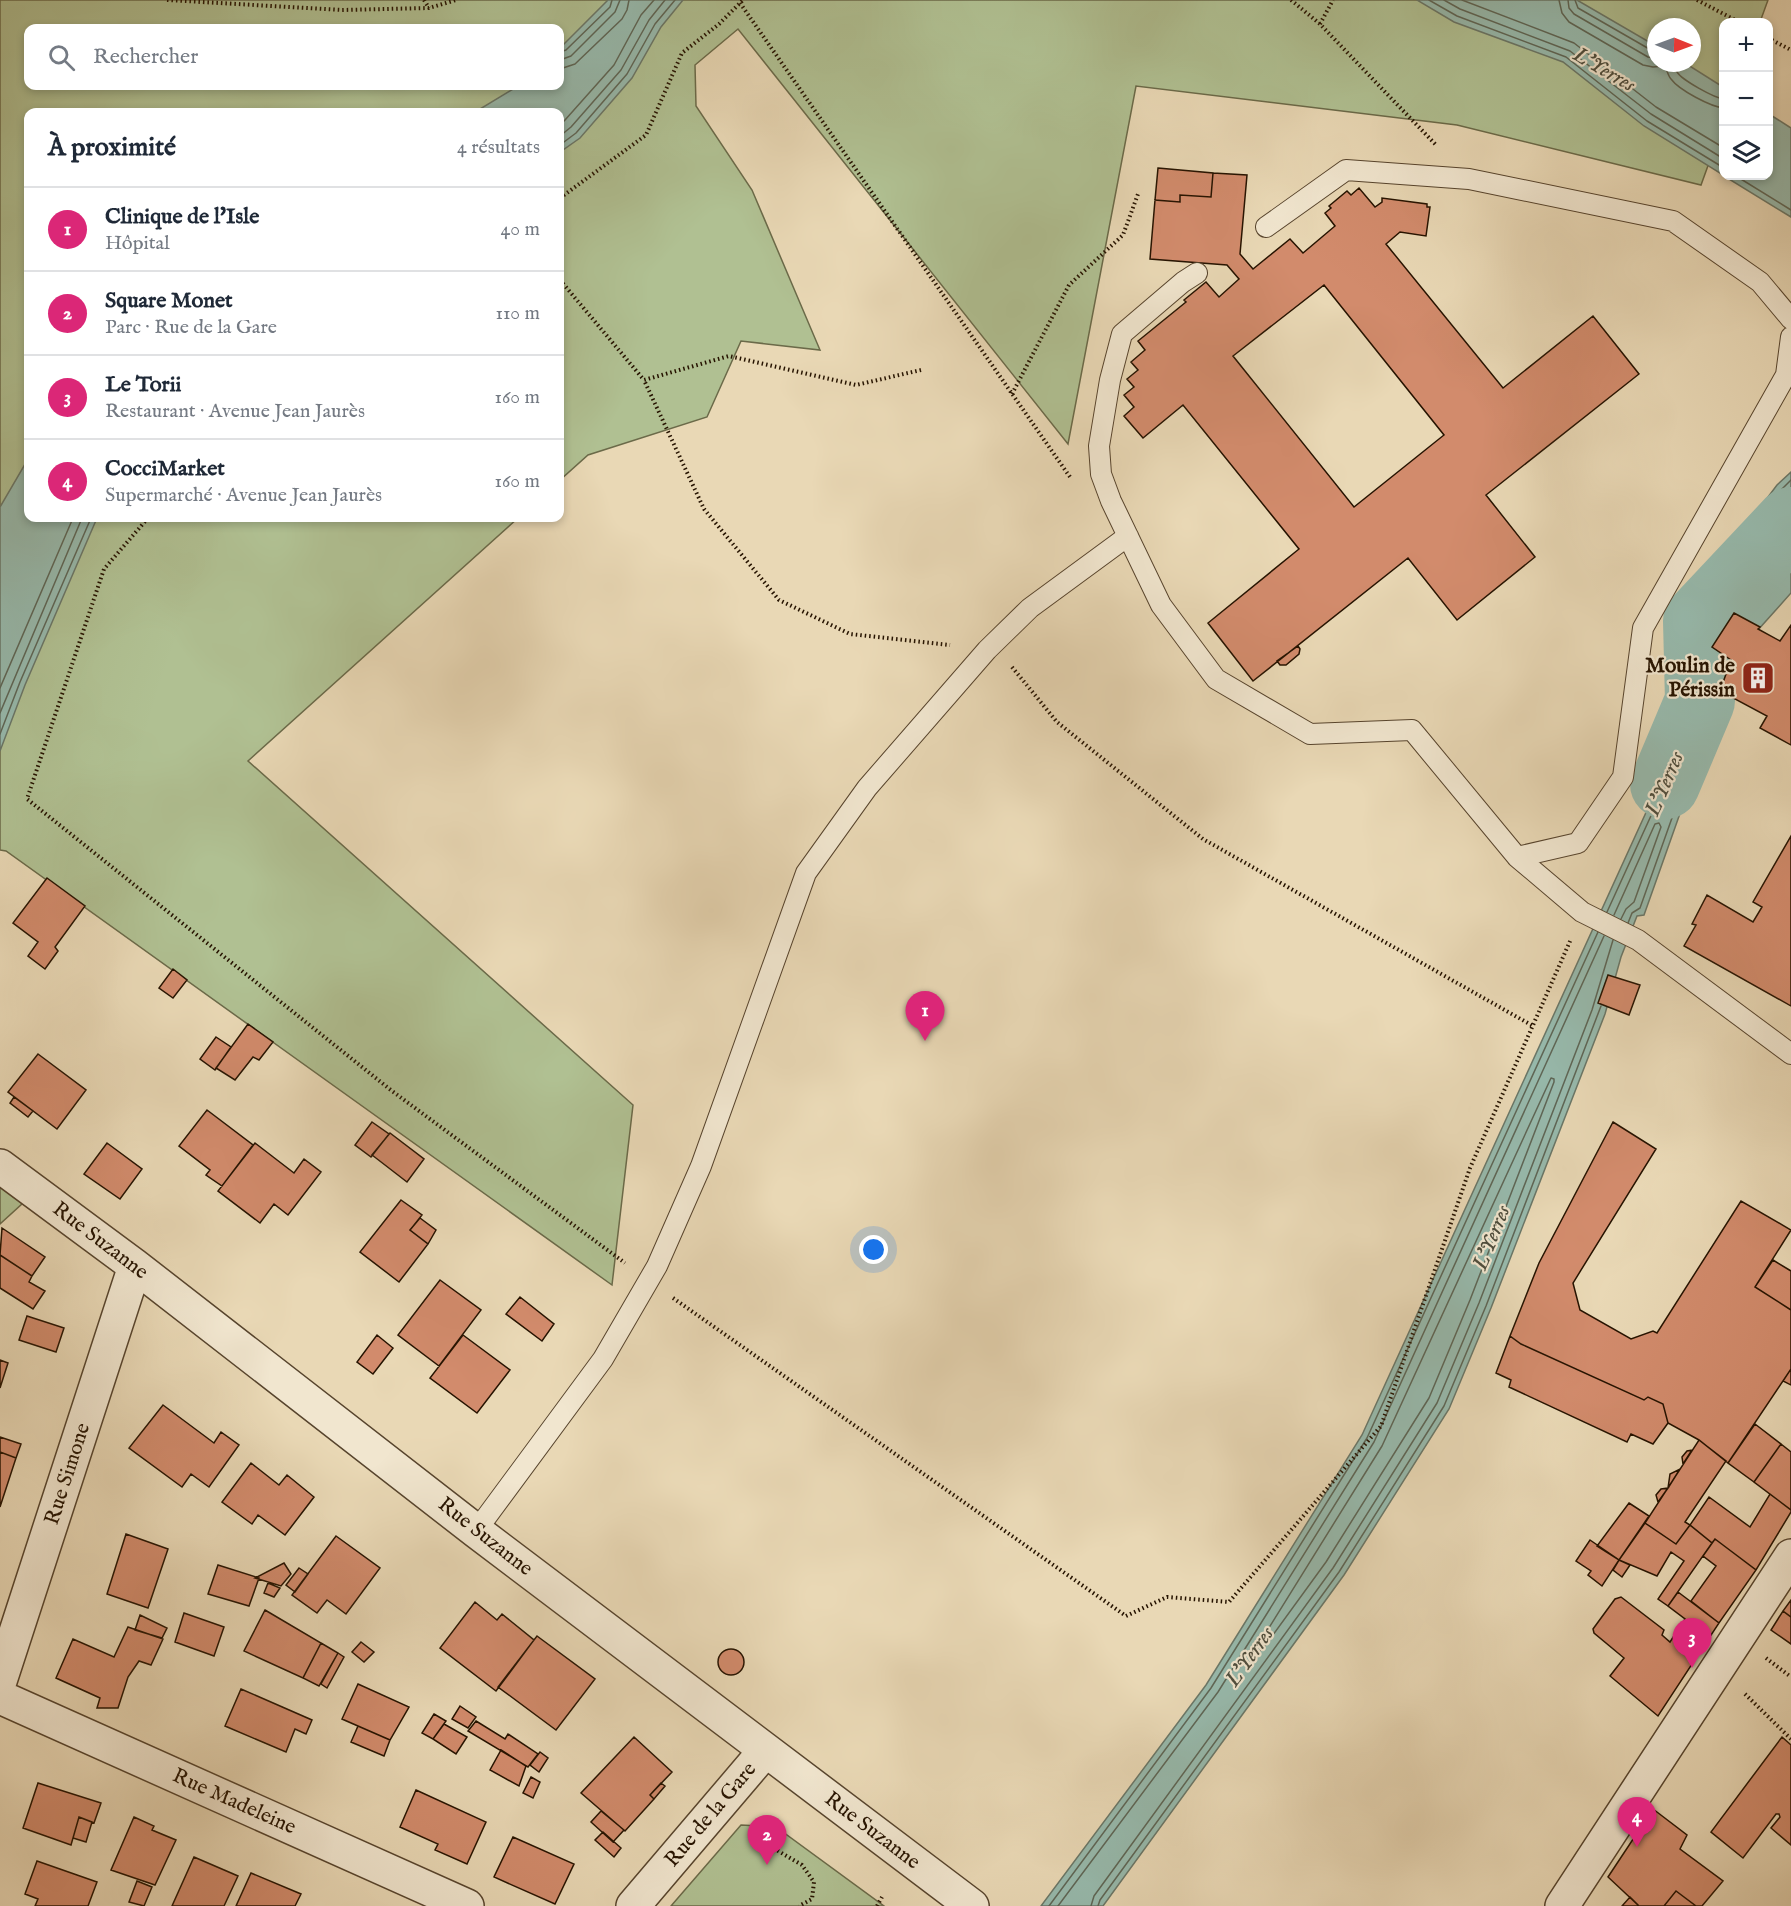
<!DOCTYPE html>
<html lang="fr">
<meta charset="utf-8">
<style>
:root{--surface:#fff;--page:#f2f2f3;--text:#1f2937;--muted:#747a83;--line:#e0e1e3;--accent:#db2777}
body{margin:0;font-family:"IM FELL English",serif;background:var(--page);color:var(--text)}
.controls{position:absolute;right:18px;top:18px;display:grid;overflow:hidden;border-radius:12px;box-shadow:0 3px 9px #0003}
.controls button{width:54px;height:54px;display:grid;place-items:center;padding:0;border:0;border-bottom:2px solid var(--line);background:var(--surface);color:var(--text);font:30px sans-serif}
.compass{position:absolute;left:1647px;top:18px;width:54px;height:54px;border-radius:50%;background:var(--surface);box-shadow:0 3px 9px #0003;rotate:91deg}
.you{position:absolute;left:874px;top:1250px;width:21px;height:21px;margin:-15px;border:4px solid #fff;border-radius:50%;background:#1a73e8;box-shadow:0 0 0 9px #1a73e833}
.badge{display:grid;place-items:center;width:39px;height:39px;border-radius:50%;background:var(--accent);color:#fff;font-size:20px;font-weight:700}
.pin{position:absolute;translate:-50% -50px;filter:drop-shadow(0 2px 3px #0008)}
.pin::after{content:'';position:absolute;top:32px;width:21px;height:18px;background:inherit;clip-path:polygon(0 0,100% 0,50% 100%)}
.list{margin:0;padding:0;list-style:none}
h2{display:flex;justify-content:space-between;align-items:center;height:78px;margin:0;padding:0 24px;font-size:26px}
h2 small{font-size:20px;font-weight:400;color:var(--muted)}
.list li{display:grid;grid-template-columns:39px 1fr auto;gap:18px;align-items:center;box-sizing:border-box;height:84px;padding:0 24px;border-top:2px solid var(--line)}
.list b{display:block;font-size:22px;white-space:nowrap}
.list p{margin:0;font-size:20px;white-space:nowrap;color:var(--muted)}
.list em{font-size:20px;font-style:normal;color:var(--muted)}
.icon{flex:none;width:33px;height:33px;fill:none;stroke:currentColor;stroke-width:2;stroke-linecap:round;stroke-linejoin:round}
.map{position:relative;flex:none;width:1791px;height:1906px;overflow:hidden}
.search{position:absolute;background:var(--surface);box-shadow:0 3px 9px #0003;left:24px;top:24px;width:540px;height:66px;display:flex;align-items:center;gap:15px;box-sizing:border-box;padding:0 21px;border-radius:12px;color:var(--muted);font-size:22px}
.panel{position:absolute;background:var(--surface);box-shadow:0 3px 9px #0003;left:24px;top:108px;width:540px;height:414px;border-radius:12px}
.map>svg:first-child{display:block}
.green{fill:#b0c092;stroke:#6b6a49;stroke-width:1.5;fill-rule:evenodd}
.water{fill:#97baad;stroke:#6a7768;stroke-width:1.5}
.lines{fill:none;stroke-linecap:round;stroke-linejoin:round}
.shore{stroke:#5e6656;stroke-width:1.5}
.river{stroke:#97baad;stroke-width:70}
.building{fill:#d28b6c;stroke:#261300;stroke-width:1.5;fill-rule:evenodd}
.service-casing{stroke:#57442d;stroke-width:22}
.minor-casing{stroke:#57442d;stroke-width:36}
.tertiary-casing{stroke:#57442d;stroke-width:36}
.path{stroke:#261300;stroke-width:4;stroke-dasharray:1.5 3;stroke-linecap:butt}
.service{stroke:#f1e6cf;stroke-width:20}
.minor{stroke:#f1e6cf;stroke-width:33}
.tertiary{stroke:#f1e6cf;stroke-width:33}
.labels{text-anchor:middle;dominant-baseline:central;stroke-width:4.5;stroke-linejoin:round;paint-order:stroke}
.poi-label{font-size:21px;font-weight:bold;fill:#261300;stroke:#f1e6cf;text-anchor:end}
.street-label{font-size:21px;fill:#261300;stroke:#f1e6cf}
.water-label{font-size:22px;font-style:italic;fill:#4e4d3d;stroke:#f1e6cf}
</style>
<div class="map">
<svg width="1791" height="1906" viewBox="0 0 1791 1906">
<rect width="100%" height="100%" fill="#e9d8b5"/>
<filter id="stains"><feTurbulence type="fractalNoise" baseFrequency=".00333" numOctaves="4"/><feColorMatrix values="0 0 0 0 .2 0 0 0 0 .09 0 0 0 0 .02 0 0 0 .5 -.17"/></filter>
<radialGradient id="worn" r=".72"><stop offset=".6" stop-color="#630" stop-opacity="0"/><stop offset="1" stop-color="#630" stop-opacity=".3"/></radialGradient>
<path class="green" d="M0,0H1768L1760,22H1724L1723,124L1701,185L1457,125L1136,86L1068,444L738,29L695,65L696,106L752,190L820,350L741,341L707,417L588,455L560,480V112H28V518H518L248,761L633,1105L612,1285L6,851L0,850ZM1656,27H1692V63H1656ZM28,28H560V86H28Z
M0,1185L23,1203L0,1224Z
M741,1825L776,1827L884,1906H671Z"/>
<path class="water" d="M608,0H683L661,27L632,78L580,138L560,152V112H475L518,86H560V48Z
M1417,0H1577L1656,46V63H1685L1723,87V175L1644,126L1563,62L1454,22Z
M1769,114L1791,128V217L1724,176H1768Z
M28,459V518H97L25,685L0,751V507Z
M1791,472V593L1731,660L1720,691L1711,726L1644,915L1637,916L1621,957L1605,1014L1491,1308L1449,1409L1344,1575L1103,1906H1041L1206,1685L1362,1435L1711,670L1685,619L1695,606L1698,590L1777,485Z"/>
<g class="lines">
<path class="shore" d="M1429,0L1457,16L1566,57L1647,121L1724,168
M1444,0L1460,9L1570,51L1651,114L1724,159
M1462,0L1574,43L1656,107L1724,148
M1559,0L1562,13L1569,22L1643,65L1653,67L1665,66C1667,70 1668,76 1671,79C1679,90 1711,107 1724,108
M1568,0L1569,8L1574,14L1648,57L1656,58
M1575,0L1578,8L1651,50L1656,51
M560,52L566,50L610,7L612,0
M560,60L571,56L615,12L620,0
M1675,63C1676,67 1675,69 1677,72C1682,80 1714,98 1724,99
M560,69L575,64L622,19L627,10L629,0
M560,125L565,120L614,65L641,15L654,0
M560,136L571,127L621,70L649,20L665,0
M560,145L576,133L627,74L655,24L675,0
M1736,176L1791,210
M1741,615C1755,601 1769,574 1791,573
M1718,635L1712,622L1717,613L1720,599L1791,504
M1713,643L1701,621L1708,610L1711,595L1791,491
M1725,658L1722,669L1718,670L1693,619L1701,608L1704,592L1782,489L1791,480
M0,688L73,518
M0,713L82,518
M0,734L20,682L91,518
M1607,912L1708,691L1712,689L1713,693L1705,725L1640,908L1632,913L1628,923
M1614,915L1655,824L1659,823L1661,827L1634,902L1626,909L1621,919
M1551,1078L1554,1079V1082L1470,1300L1429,1398L1326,1562L1262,1650L1258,1651L1257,1647L1382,1446Z
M1049,1906L1211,1688L1367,1438L1598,932
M1058,1906L1218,1692L1374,1442L1604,936
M1091,1906L1094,1896L1333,1568L1437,1403L1479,1303L1592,1010L1613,940
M1098,1906L1100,1900L1339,1572L1444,1406L1486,1306L1601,1006"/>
<path class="river" d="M1665,784L1700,701L1698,621L1791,522"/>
</g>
<path class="building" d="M1158,168L1213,173L1211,197L1180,195V202L1155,200Z
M1213,173L1247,175L1240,254L1253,269L1290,239L1303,253L1335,226L1325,213L1331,208L1329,206L1347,191L1351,195L1359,188L1375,207L1382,202V198L1427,204V207H1430L1426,236L1400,232L1386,244L1503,388L1593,316L1639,374L1486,495L1535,557L1457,620L1408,558L1253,681L1208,623L1299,549L1183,405L1143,438L1124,416L1134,407L1124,395L1134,387L1127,379L1138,370L1131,362L1145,350L1138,341L1186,302L1184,300L1206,282L1219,297L1239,279L1227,265L1150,259L1155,200L1180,202V195L1211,197ZM1324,285L1444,435L1354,507L1233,356Z
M1734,613L1760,627L1758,629L1780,641L1791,625V745L1760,728L1767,716L1720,691L1731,660L1712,647Z
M1298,646L1300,649L1299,654L1286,665H1280L1277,661Z
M1791,836V1006L1684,946L1696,925L1692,924L1707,895L1753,922L1762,907L1753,902Z
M47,878L85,906L55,947L58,951L45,969L28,956L38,942L13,923Z
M173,969L187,980L173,998L159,988Z
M1608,975L1640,985L1629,1015L1598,1003Z
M248,1024L273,1042L259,1060L253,1057L235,1080L216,1068Z
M216,1037L231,1047L215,1070L200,1059Z
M38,1054L86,1090L57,1129L8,1092Z
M14,1097L33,1111L28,1117L10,1103Z
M207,1110L253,1145L222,1186L206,1175L210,1170L179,1146Z
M372,1122L389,1134L371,1157L355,1145Z
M1613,1122L1656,1149L1573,1283L1580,1310L1631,1339L1653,1331L1657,1333L1741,1201L1791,1230L1755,1287L1791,1310V1369L1728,1463L1699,1440L1668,1423L1663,1404L1648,1397L1644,1400L1521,1344L1510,1336L1539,1263Z
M390,1133L424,1159L407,1182L372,1155Z
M107,1143L142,1169L120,1199L84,1174Z
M255,1143L294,1173L304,1159L321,1172L288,1215L274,1204L260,1223L218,1191Z
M401,1200L422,1215L410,1230L428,1244L399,1282L360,1252Z
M420,1218L436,1230L428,1244L410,1230Z
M2,1228L45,1257L32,1276L0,1255Z
M0,1255L32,1276L29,1282L45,1291L33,1309L0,1288Z
M1773,1260L1791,1271V1310L1755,1287Z
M440,1280L481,1310L439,1366L398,1335Z
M520,1297L554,1324L542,1341L506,1314Z
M27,1316L64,1328L56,1352L19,1340Z
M377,1335L393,1348L373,1374L357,1362Z
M463,1335L510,1370L477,1413L430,1378Z
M1510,1336L1521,1344L1644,1400L1648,1397L1663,1404L1668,1423L1653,1444L1631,1434L1627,1442L1509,1387L1511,1380L1496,1373Z
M0,1360L8,1363L0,1388Z
M1791,1369V1385L1783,1381Z
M163,1405L214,1443L221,1432L239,1445L209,1487L191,1474L182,1487L129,1448Z
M1755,1424L1781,1444L1754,1482L1728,1463Z
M0,1437L21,1444L16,1458L0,1452Z
M1699,1440L1726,1461L1685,1522L1690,1525L1676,1544L1645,1523Z
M1781,1444L1791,1452V1510L1754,1482Z
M1692,1450L1683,1464L1682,1457L1687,1451Z
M0,1452L16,1458L0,1507Z
M251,1463L279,1485L287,1475L314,1497L285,1535L258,1515L252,1524L222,1502Z
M1680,1469L1668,1488L1670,1474Z
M1668,1488L1658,1502L1656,1495L1661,1489Z
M1770,1494L1791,1510V1512L1756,1570L1715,1539L1712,1543L1690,1525L1709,1497L1750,1527Z
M1629,1503L1649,1516L1619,1560L1597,1546Z
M1645,1523L1676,1544L1690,1525L1712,1543L1668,1606L1658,1599L1684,1561L1671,1552L1657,1576L1619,1560Z
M126,1534L168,1549L148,1608L107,1594Z
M336,1536L380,1568L346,1614L327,1600L317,1613L292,1595Z
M1715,1539L1756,1570L1719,1623L1691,1601L1716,1566L1703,1556Z
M1590,1540L1619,1560L1602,1586L1588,1575L1591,1571L1576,1561Z
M1619,1560L1630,1565L1622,1577L1613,1570Z
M284,1563L291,1574L281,1586L255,1578Z
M218,1565L259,1578L249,1606L208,1594Z
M299,1568L308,1574L295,1592L286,1585Z
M268,1583L280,1588L274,1597L264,1593Z
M1678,1592L1719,1623L1658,1716L1610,1676L1624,1658L1594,1633L1593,1629L1615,1599L1621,1597L1664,1630L1662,1635L1670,1642L1685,1619L1668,1606Z
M1791,1600V1617L1783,1611Z
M475,1602L497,1620L502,1614L534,1640L496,1691L440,1648Z
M265,1610L321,1643L303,1678L244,1651Z
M1783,1611L1791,1617V1644L1771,1630Z
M184,1613L224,1627L214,1656L175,1642Z
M140,1615L167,1628L162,1638L135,1630Z
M128,1627L163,1639L151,1665L139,1661L128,1677L118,1708H97L100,1698L56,1678L73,1639L114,1657Z
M537,1636L595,1679L556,1730L498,1687Z
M361,1642L374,1652L364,1662L352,1652Z
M321,1643L338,1653L319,1686L303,1678Z
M718 1662a13 13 0 1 1 26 0a13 13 0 1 1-26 0Z
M338,1653L344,1657L327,1688L321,1684Z
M358,1684L409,1707L390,1740L342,1719Z
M241,1689L312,1720L306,1734L295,1729L286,1752L225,1726Z
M460,1706L476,1717L468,1728L452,1719Z
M434,1714L446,1721L433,1739L422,1733Z
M476,1721L505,1739L508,1734L538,1754L528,1767L468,1731Z
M444,1724L467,1737L456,1754L433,1739Z
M358,1726L390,1740L384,1756L351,1742Z
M634,1737L672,1772L650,1795L654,1799L625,1831L581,1793Z
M1782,1737L1791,1745V1845L1771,1828L1780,1817L1779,1814H1776L1743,1858L1711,1832Z
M501,1750L526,1766L519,1786L490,1770Z
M540,1752L548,1758L539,1772L530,1765Z
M531,1777L540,1782L533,1798L523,1793Z
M38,1783L101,1803L94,1823L79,1817L71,1845L23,1828Z
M661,1783L665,1786L654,1799L650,1795Z
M416,1790L486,1822L467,1864L435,1850L438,1844L400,1827Z
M1653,1809L1687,1835L1680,1849L1723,1881L1702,1906H1696L1676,1891L1664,1906H1639L1608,1877Z
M601,1811L624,1830L613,1842L591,1822Z
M79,1817L92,1822L86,1842L73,1838Z
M134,1817L154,1826L152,1830L176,1840L155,1885L111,1870Z
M603,1832L621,1848L614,1857L595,1840Z
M513,1837L574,1864L555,1904L494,1877Z
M194,1857L238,1876L224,1906H172Z
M37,1861L97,1882L88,1906H35L38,1899L25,1894Z
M251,1873L301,1894L295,1906H236Z
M137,1881L152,1887L144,1906L129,1902Z
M1676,1891L1696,1906H1664Z
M1630,1897L1639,1906H1622Z"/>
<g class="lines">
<g class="service-casing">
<path id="service" d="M1266,227L1346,170L1469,179L1673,221L1760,282L1791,319
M1197,273L1183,282L1122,334L1110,380L1099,446L1101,474L1111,501L1161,605L1216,679L1310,734L1412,730L1517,857L1578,843L1623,777L1643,628L1786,375L1791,337
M1517,857L1582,912L1638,940L1791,1054
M476,1531L603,1359L657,1266L701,1166L806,873L867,788L987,650L1030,608L1128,536"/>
</g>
<g class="minor-casing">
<path id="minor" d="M0,1166L135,1266L476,1531L972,1906
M0,1681L135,1266
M0,1697L467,1906
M633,1906L765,1751"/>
</g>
<g class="tertiary-casing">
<path id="tertiary" d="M1562,1906L1791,1556"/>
</g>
<path class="path" d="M167,0L342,10L429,8L456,0
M424,0L429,8
M1291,0L1320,24L1437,146
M1697,0L1739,22
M740,3L1070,477
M1320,24L1333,0
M1768,38L1791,50
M560,198L646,135L682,53L719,24L743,0
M560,280L644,380
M921,370L856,385L729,356L644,380L704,509L779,600L850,634L950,645
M1012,394L1069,285L1123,235L1138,194
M148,518L104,569L27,799L392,1091L625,1263
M1012,667L1057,722L1203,839L1533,1026
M673,1298L1126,1616L1167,1597L1229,1602L1381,1426L1470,1168L1571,939
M1766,1658L1791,1677
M1745,1694L1791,1739
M761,1823L763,1842L802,1865L814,1882L812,1899L799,1906
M877,1906L882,1897"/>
<use href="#service" class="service"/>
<use href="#minor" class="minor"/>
<use href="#tertiary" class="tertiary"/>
</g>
<defs>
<g id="building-square" transform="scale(1.725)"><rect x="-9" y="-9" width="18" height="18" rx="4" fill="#8f2418" stroke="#f1e6cf"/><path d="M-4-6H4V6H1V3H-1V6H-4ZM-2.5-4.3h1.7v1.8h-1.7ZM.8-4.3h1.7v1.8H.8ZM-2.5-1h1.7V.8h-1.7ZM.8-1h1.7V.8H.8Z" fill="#fff"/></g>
</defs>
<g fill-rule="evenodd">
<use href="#building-square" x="1758" y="678"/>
</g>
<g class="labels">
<g class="poi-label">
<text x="1735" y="666">Moulin de<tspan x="1735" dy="24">Périssin</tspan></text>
</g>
<g class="street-label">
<text transform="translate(100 1241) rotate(37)">Rue Suzanne</text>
<text transform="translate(68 1474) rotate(-72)">Rue Simone</text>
<text transform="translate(485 1537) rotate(38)">Rue Suzanne</text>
<text transform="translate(234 1802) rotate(24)">Rue Madeleine</text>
<text transform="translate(711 1815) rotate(-50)">Rue de la Gare</text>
<text transform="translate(872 1831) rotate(37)">Rue Suzanne</text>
</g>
<g class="water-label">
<text transform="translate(1604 70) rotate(30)">L'Yerres</text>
<text transform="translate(1665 784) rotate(-67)">L'Yerres</text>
<text transform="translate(1492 1238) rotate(-68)">L'Yerres</text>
<text transform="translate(1250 1657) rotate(-55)">L'Yerres</text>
</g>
</g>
<rect width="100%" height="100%" filter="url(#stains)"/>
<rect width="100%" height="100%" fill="url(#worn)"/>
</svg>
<div class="controls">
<button>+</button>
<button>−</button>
<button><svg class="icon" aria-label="layers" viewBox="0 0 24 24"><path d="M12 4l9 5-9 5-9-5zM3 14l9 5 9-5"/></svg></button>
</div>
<svg class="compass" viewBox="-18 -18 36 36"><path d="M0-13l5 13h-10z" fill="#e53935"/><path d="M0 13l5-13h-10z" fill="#747a83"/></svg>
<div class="you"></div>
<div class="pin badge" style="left:925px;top:1041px">1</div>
<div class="pin badge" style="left:767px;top:1865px">2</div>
<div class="pin badge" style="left:1692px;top:1668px">3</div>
<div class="pin badge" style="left:1637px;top:1847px">4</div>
<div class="search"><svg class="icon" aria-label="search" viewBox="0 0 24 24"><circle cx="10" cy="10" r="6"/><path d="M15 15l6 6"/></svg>Rechercher</div>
<section class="panel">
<h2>À proximité<small>4 résultats</small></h2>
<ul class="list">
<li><span class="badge">1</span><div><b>Clinique de l'Isle</b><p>Hôpital</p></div><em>40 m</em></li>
<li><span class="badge">2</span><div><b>Square Monet</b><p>Parc · Rue de la Gare</p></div><em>110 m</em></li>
<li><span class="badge">3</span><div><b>Le Torii</b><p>Restaurant · Avenue Jean Jaurès</p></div><em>160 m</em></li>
<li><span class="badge">4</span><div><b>CocciMarket</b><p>Supermarché · Avenue Jean Jaurès</p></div><em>160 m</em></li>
</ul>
</section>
</div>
